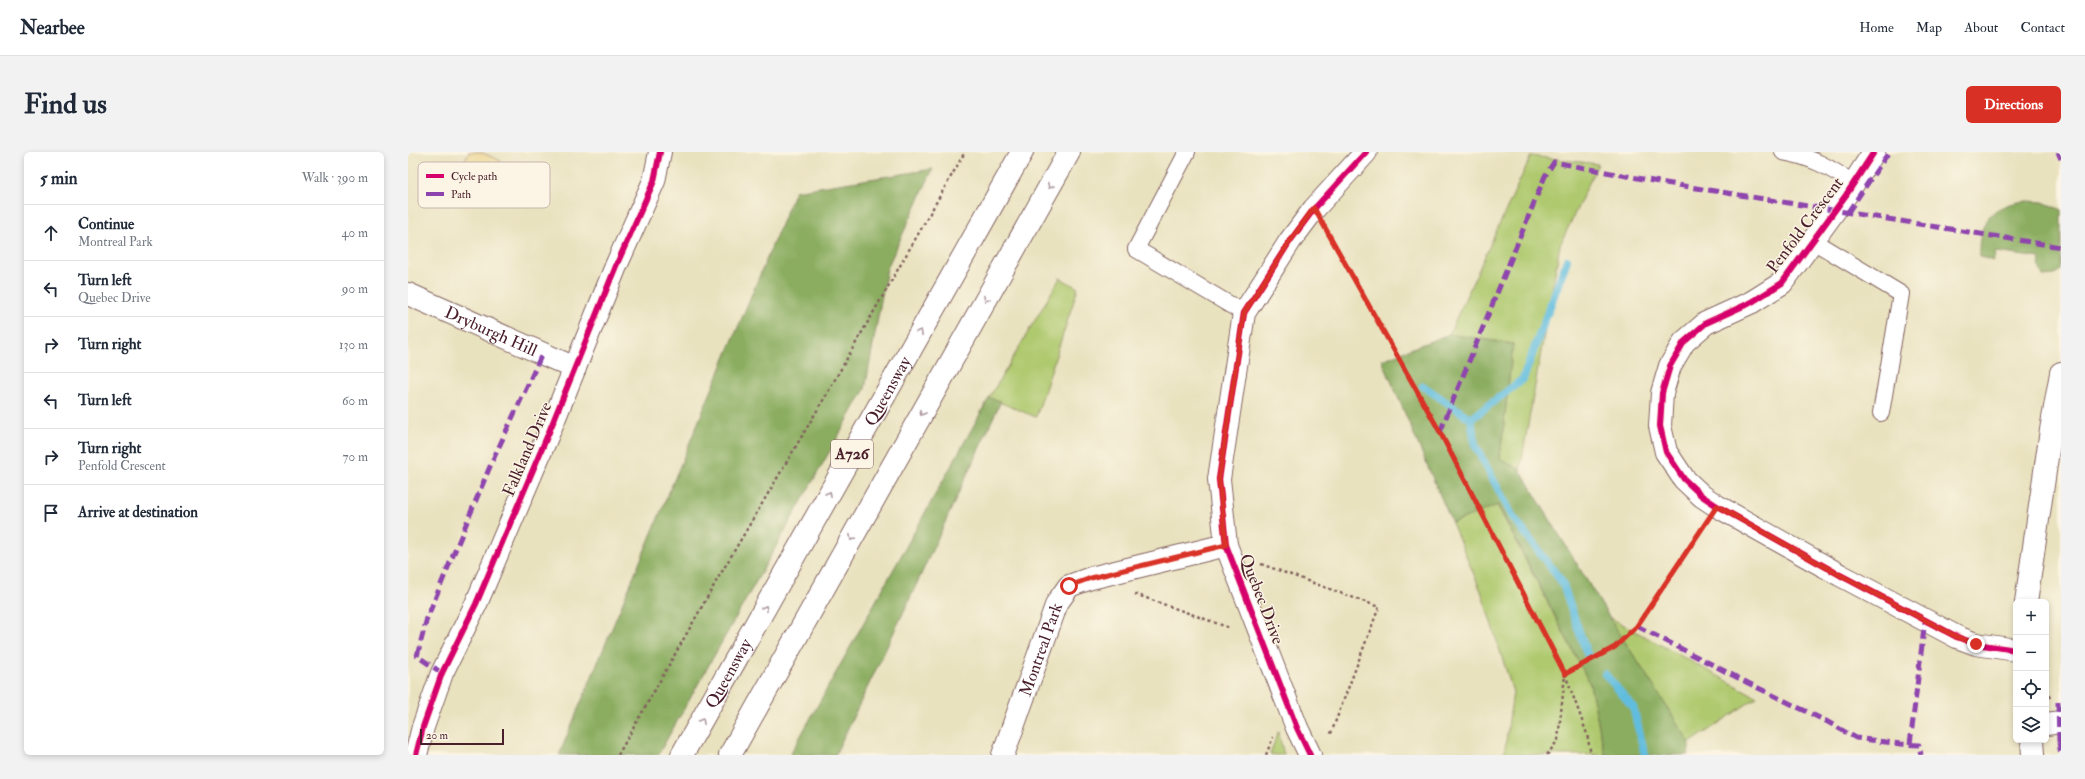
<!DOCTYPE html>
<meta charset="utf-8">
<style>
:root{--surface:#fff;--page:#f2f2f3;--text:#1f2937;--muted:#747a83;--line:#e0e1e3;--accent:#d93025}
body{margin:0;font-family:"IM FELL Double Pica",serif;background:var(--page);color:var(--text)}
.controls{position:absolute;right:12px;bottom:12px;display:grid;overflow:hidden;border-radius:6px;box-shadow:0 2px 6px #0003}
.controls button{width:36px;height:36px;display:grid;place-items:center;padding:0;border:0;border-bottom:1px solid var(--line);background:var(--surface);color:var(--text);font:20px sans-serif}
.scale{position:absolute;left:12px;bottom:10px;width:84px;box-sizing:border-box;padding-left:4px;border:2px solid #4a1f2b;border-top:0;font-size:11px;line-height:14px;white-space:nowrap;color:#4a1f2b;-webkit-text-stroke:3px #fcf5e5;paint-order:stroke}
.stop{position:absolute;width:12px;height:12px;margin:-9px;border:3px solid #d93025;border-radius:50%;background:#fff}
.stop.end{background:#d93025;border-color:#fff;box-shadow:0 1px 4px #0008}
.list{margin:0;padding:0;list-style:none}
h2{display:flex;justify-content:space-between;align-items:center;height:52px;margin:0;padding:0 16px;font-size:17px}
h2 small{font-size:13px;font-weight:400;color:var(--muted)}
.list li{display:grid;grid-template-columns:26px 1fr auto;gap:12px;align-items:center;box-sizing:border-box;height:56px;padding:0 16px;border-top:1px solid var(--line)}
.list b{display:block;font-size:15px;white-space:nowrap}
.list p{margin:0;font-size:13px;white-space:nowrap;color:var(--muted)}
.list em{font-size:13px;font-style:normal;color:var(--muted)}
.icon{flex:none;width:22px;height:22px;fill:none;stroke:currentColor;stroke-width:2;stroke-linecap:round;stroke-linejoin:round}
.map{position:relative;flex:none;width:1653px;height:603px;overflow:hidden;border-radius:6px}
header{display:flex;align-items:center;gap:24px;box-sizing:border-box;height:56px;padding:0 20px;background:var(--surface);border-bottom:1px solid var(--line)}
header strong{font-size:19px}
nav{display:flex;gap:22px;margin-inline-start:auto;font-size:14px}
.intro{display:flex;align-items:center;justify-content:space-between;box-sizing:border-box;height:96px;padding:0 24px}
h1{margin:0;font-size:28px}
.button{padding:10px 18px;border-radius:6px;background:var(--accent);color:#fff;font-size:14px;font-weight:700}
main{display:flex;gap:24px;padding:0 24px}
aside{flex:1;background:var(--surface);border-radius:6px;box-shadow:0 2px 6px #0003}
.map>svg:first-child{display:block}
.green{fill:#afc96e;stroke:#7c744c}
.forest{fill:#8bad61;stroke:#6a6646}
.sand{fill:#eeda9e;stroke:#9c7c64}
.lines{fill:none;stroke-linecap:round;stroke-linejoin:round}
.stream{stroke:#61bddf;stroke-width:8}
.lane-casing{stroke:#82635f;stroke-width:18}
.street-casing{stroke:#82635f;stroke-width:24}
.highway-casing{stroke:#82635f;stroke-width:24}
.path{stroke:#82635f;stroke-width:2.5;stroke-dasharray:3 3;stroke-linecap:butt}
.lane{stroke:#fff;stroke-width:16}
.street{stroke:#fff;stroke-width:22}
.highway{stroke:#fff;stroke-width:22}
.quiet{stroke:#8e44ad;stroke-width:5;stroke-dasharray:10 5;stroke-linecap:butt}
.cycleway-casing{stroke:#fcf5e5;stroke-width:8}
.cycleway{stroke:#d6006c;stroke-width:6}
.oneway{stroke:#ae9aa0}
.route{stroke:#d93025;stroke-width:5}
.labels{text-anchor:middle;dominant-baseline:central;stroke-width:3;stroke-linejoin:round;paint-order:stroke}
.shield{fill:#fcf5e5;stroke:#7f5f63;stroke-width:1}
.shield-label{font-size:16px;font-weight:bold;fill:#4a1f2b}
.street-label{font-size:17px;fill:#4a1f2b;stroke:#fcf5e5}
.key{fill:#fcf5e5;stroke:#c7b5ad;stroke-width:1}
.key-label{font-size:11px;fill:#4a1f2b}
</style>
<header>
<strong>Nearbee</strong>
<nav><a>Home</a><a>Map</a><a>About</a><a>Contact</a></nav>
</header>
<div class="intro"><h1>Find us</h1><a class="button">Directions</a></div>
<main>
<aside>
<h2>5 min<small>Walk · 390 m</small></h2>
<ul class="list">
<li><svg class="icon" aria-label="ahead" viewBox="0 0 24 24"><path d="M12 20V5M6 11l6-6 6 6"/></svg><div><b>Continue</b><p>Montreal Park</p></div><em>40 m</em></li>
<li><svg class="icon" aria-label="left" viewBox="0 0 24 24"><path d="M17 20v-9H6M10 6l-5 5 5 5"/></svg><div><b>Turn left</b><p>Quebec Drive</p></div><em>90 m</em></li>
<li><svg class="icon" aria-label="right" viewBox="0 0 24 24"><path d="M7 20v-9h11M14 6l5 5-5 5"/></svg><div><b>Turn right</b></div><em>130 m</em></li>
<li><svg class="icon" aria-label="left" viewBox="0 0 24 24"><path d="M17 20v-9H6M10 6l-5 5 5 5"/></svg><div><b>Turn left</b></div><em>60 m</em></li>
<li><svg class="icon" aria-label="right" viewBox="0 0 24 24"><path d="M7 20v-9h11M14 6l5 5-5 5"/></svg><div><b>Turn right</b><p>Penfold Crescent</p></div><em>70 m</em></li>
<li><svg class="icon" aria-label="arrive" viewBox="0 0 24 24"><path d="M6 21V4h12l-3 4 3 4H6"/></svg><div><b>Arrive at destination</b></div></li>
</ul>
</aside>
<div class="map">
<svg width="1653" height="603" viewBox="0 0 1653 603">
<rect width="100%" height="100%" fill="#fcf5e5"/>
<filter id="ink" filterUnits="userSpaceOnUse"><feTurbulence type="fractalNoise" baseFrequency=".025" numOctaves="2"/><feDisplacementMap in="SourceGraphic" scale="8" xChannelSelector="R" yChannelSelector="G"/><feConvolveMatrix kernelMatrix="1 2 1 2 8 2 1 2 1" color-interpolation-filters="sRGB"/></filter>
<filter id="wash" filterUnits="userSpaceOnUse"><feTurbulence type="fractalNoise" baseFrequency=".012" numOctaves="4" result="noise"/><feDisplacementMap in="SourceGraphic" scale="16" xChannelSelector="R" yChannelSelector="G"/><feGaussianBlur stdDeviation="0.9" result="paint"/><feColorMatrix in="noise" values="0 0 0 0 0 0 0 0 0 0 0 0 0 0 0 0 0 1.4 0 .05"/><feComposite in="paint" operator="in"/></filter>
<g filter="url(#wash)">
<rect width="100%" height="100%" fill="#e9e2bf"/>
<path class="green" d="M1123,4L1190,12L1152,93L1112,318L1092,306L1105,192L1041,182Z
M652,126L670,136L628,265L581,246Z
M1089,353L1182,532L1197,603H1096L1105,540L1073,439L1044,371Z
M1201,465L1349,545L1282,591Z
M870,579L876,603H862Z"/>
<path class="forest" d="M525,17L479,116L457,237L250,603H151L387,39Z
M1620,49L1635,50L1653,58V118L1647,123L1635,124L1631,115L1632,106L1588,100L1585,109L1571,104C1570,68 1584,52 1620,49Z
M1041,182L1105,192L1092,306L1112,318L1201,465L1282,591L1280,603H1197L1182,532L1090,353L1044,371L974,208Z
M581,246L593,249L498,455L427,603H382Z"/>
<path class="sand" d="M61,0H72L93,9L83,31L53,17Z"/>
<g class="lines">
<path class="stream" d="M1159,108L1115,227L1063,267L1067,293L1105,365L1154,430L1179,502
M1015,234L1063,267
M1197,522L1225,555L1237,603"/>
</g>
</g>
<g filter="url(#ink)">
<g class="lines">
<g class="lane-casing">
<path id="lane" d="M779,0L728,97L836,161
M1375,0C1402,4 1423,16 1446,32
M1405,89L1493,142L1473,261"/>
</g>
<g class="street-casing">
<g id="street">
<path d="M1466,0L1438,43L1374,131L1344,150L1298,171L1276,190L1262,214L1254,241L1252,274L1258,300L1276,327L1294,344L1309,354L1432,423L1549,485L1568,492L1608,498"/>
<path id="s1" d="M0,142L167,216"/>
<path d="M1618,450L1643,278L1653,221"/>
<path d="M1638,572L1653,570"/>
<path d="M1624,588L1625,603"/>
<path d="M8,603L15,575L34,521L68,452L141,280L208,114L246,29L252,0"/>
<path id="s2" d="M595,603L649,451L661,434L683,426L818,393"/>
<path d="M902,603L889,576L818,393L811,327L836,161L882,89L906,57L958,0"/>
</g>
</g>
<g class="highway-casing">
<g id="highway">
<path id="s3" d="M274,603L614,0"/>
<path d="M322,603L661,0"/>
</g>
</g>
<path class="path" d="M920,81L1032,280L1157,522L1207,495L1229,474L1295,375
M853,412L971,455L922,584
M727,442L822,476
M1157,522L1179,582L1183,603
M1638,538L1642,546
M210,603L309,428L417,245L557,0
M858,603L865,585
M1139,603L1150,588L1157,523"/>
<use href="#lane" class="lane"/>
<use href="#street" class="street"/>
<use href="#highway" class="highway"/>
<path class="quiet" d="M1650,0L1653,7
M1440,60L1481,0
M1032,280L1137,24L1146,10L1245,29L1653,95
M1229,474L1340,531L1418,569L1448,586L1493,592L1511,593L1513,603
M34,521L9,504L19,466L83,312L134,202
M1650,550L1651,590H1653
M1651,590L1653,603
M1502,592L1517,468"/>
<g class="cycleway-casing">
<path id="cycleway" d="M1466,0L1438,43L1374,131L1344,150L1298,171L1276,190L1262,214L1254,241L1252,274L1258,300L1276,327L1294,344L1309,354L1432,423L1549,485L1568,492L1608,498
M8,603L15,575L34,521L68,452L141,280L208,114L246,29L252,0
M902,603L889,576L818,393L811,327L836,161L882,89L906,57L958,0"/>
</g>
<use href="#cycleway" class="cycleway"/>
</g>
<defs><path id="oneway-chevron" d="M-2-3.5L2.5 0L-2 3.5" fill="none" stroke-width="1.6" stroke-linecap="round" stroke-linejoin="round"/></defs>
<g class="oneway">
<use href="#oneway-chevron" transform="translate(642 34) rotate(119)"/>
<use href="#oneway-chevron" transform="translate(578 147) rotate(119)"/>
<use href="#oneway-chevron" transform="translate(512 180) rotate(-61)"/>
<use href="#oneway-chevron" transform="translate(514 261) rotate(119)"/>
<use href="#oneway-chevron" transform="translate(421 342) rotate(-61)"/>
<use href="#oneway-chevron" transform="translate(444 386) rotate(119)"/>
<use href="#oneway-chevron" transform="translate(357 456) rotate(-61)"/>
<use href="#oneway-chevron" transform="translate(294 569) rotate(-61)"/>
</g>
</g>
<g class="lines" filter="url(#ink)">
<path class="route" d="M661,434L683,426L818,393L811,327L836,161L882,89L906,56L1032,280L1157,522L1207,495L1229,474L1309,354L1432,423L1549,485L1568,492"/>
</g>
<g class="labels">
<rect class="shield" x="423" y="288" width="42" height="28" rx="3"/>
<g class="shield-label">
<text x="444" y="302">A726</text>
</g>
<g class="street-label">
<text transform="translate(1397 73) rotate(-53)">Penfold Crescent</text>
<text stroke="none"><textPath href="#s1" startOffset="91">Dryburgh Hill</textPath></text>
<text stroke="none"><textPath href="#s3" startOffset="418">Queensway</textPath></text>
<text transform="translate(119 297) rotate(-67)">Falkland Drive</text>
<text transform="translate(854 447) rotate(69)">Quebec Drive</text>
<text stroke="none"><textPath href="#s2" startOffset="112">Montreal Park</textPath></text>
<text stroke="none"><textPath href="#s3" startOffset="94">Queensway</textPath></text>
</g>
</g>
<rect x="10" y="10" width="132" height="46" rx="6" class="key"/>
<rect x="18" y="22" width="18" height="4" fill="#d6006c"/>
<rect x="18" y="40" width="18" height="4" fill="#8e44ad"/>
<g class="key-label">
<text x="43" y="28">Cycle path</text>
<text x="43" y="46">Path</text>
</g>
</svg>
<div class="controls">
<button>+</button>
<button>−</button>
<button><svg class="icon" aria-label="locate" viewBox="0 0 24 24"><circle cx="12" cy="12" r="6"/><path d="M12 2v4M12 18v4M2 12h4M18 12h4"/></svg></button>
<button><svg class="icon" aria-label="layers" viewBox="0 0 24 24"><path d="M12 4l9 5-9 5-9-5zM3 14l9 5 9-5"/></svg></button>
</div>
<div class="scale">20 m</div>
<div class="stop" style="left:661px;top:434px"></div>
<div class="stop end" style="left:1568px;top:492px"></div>
</div>
</main>
